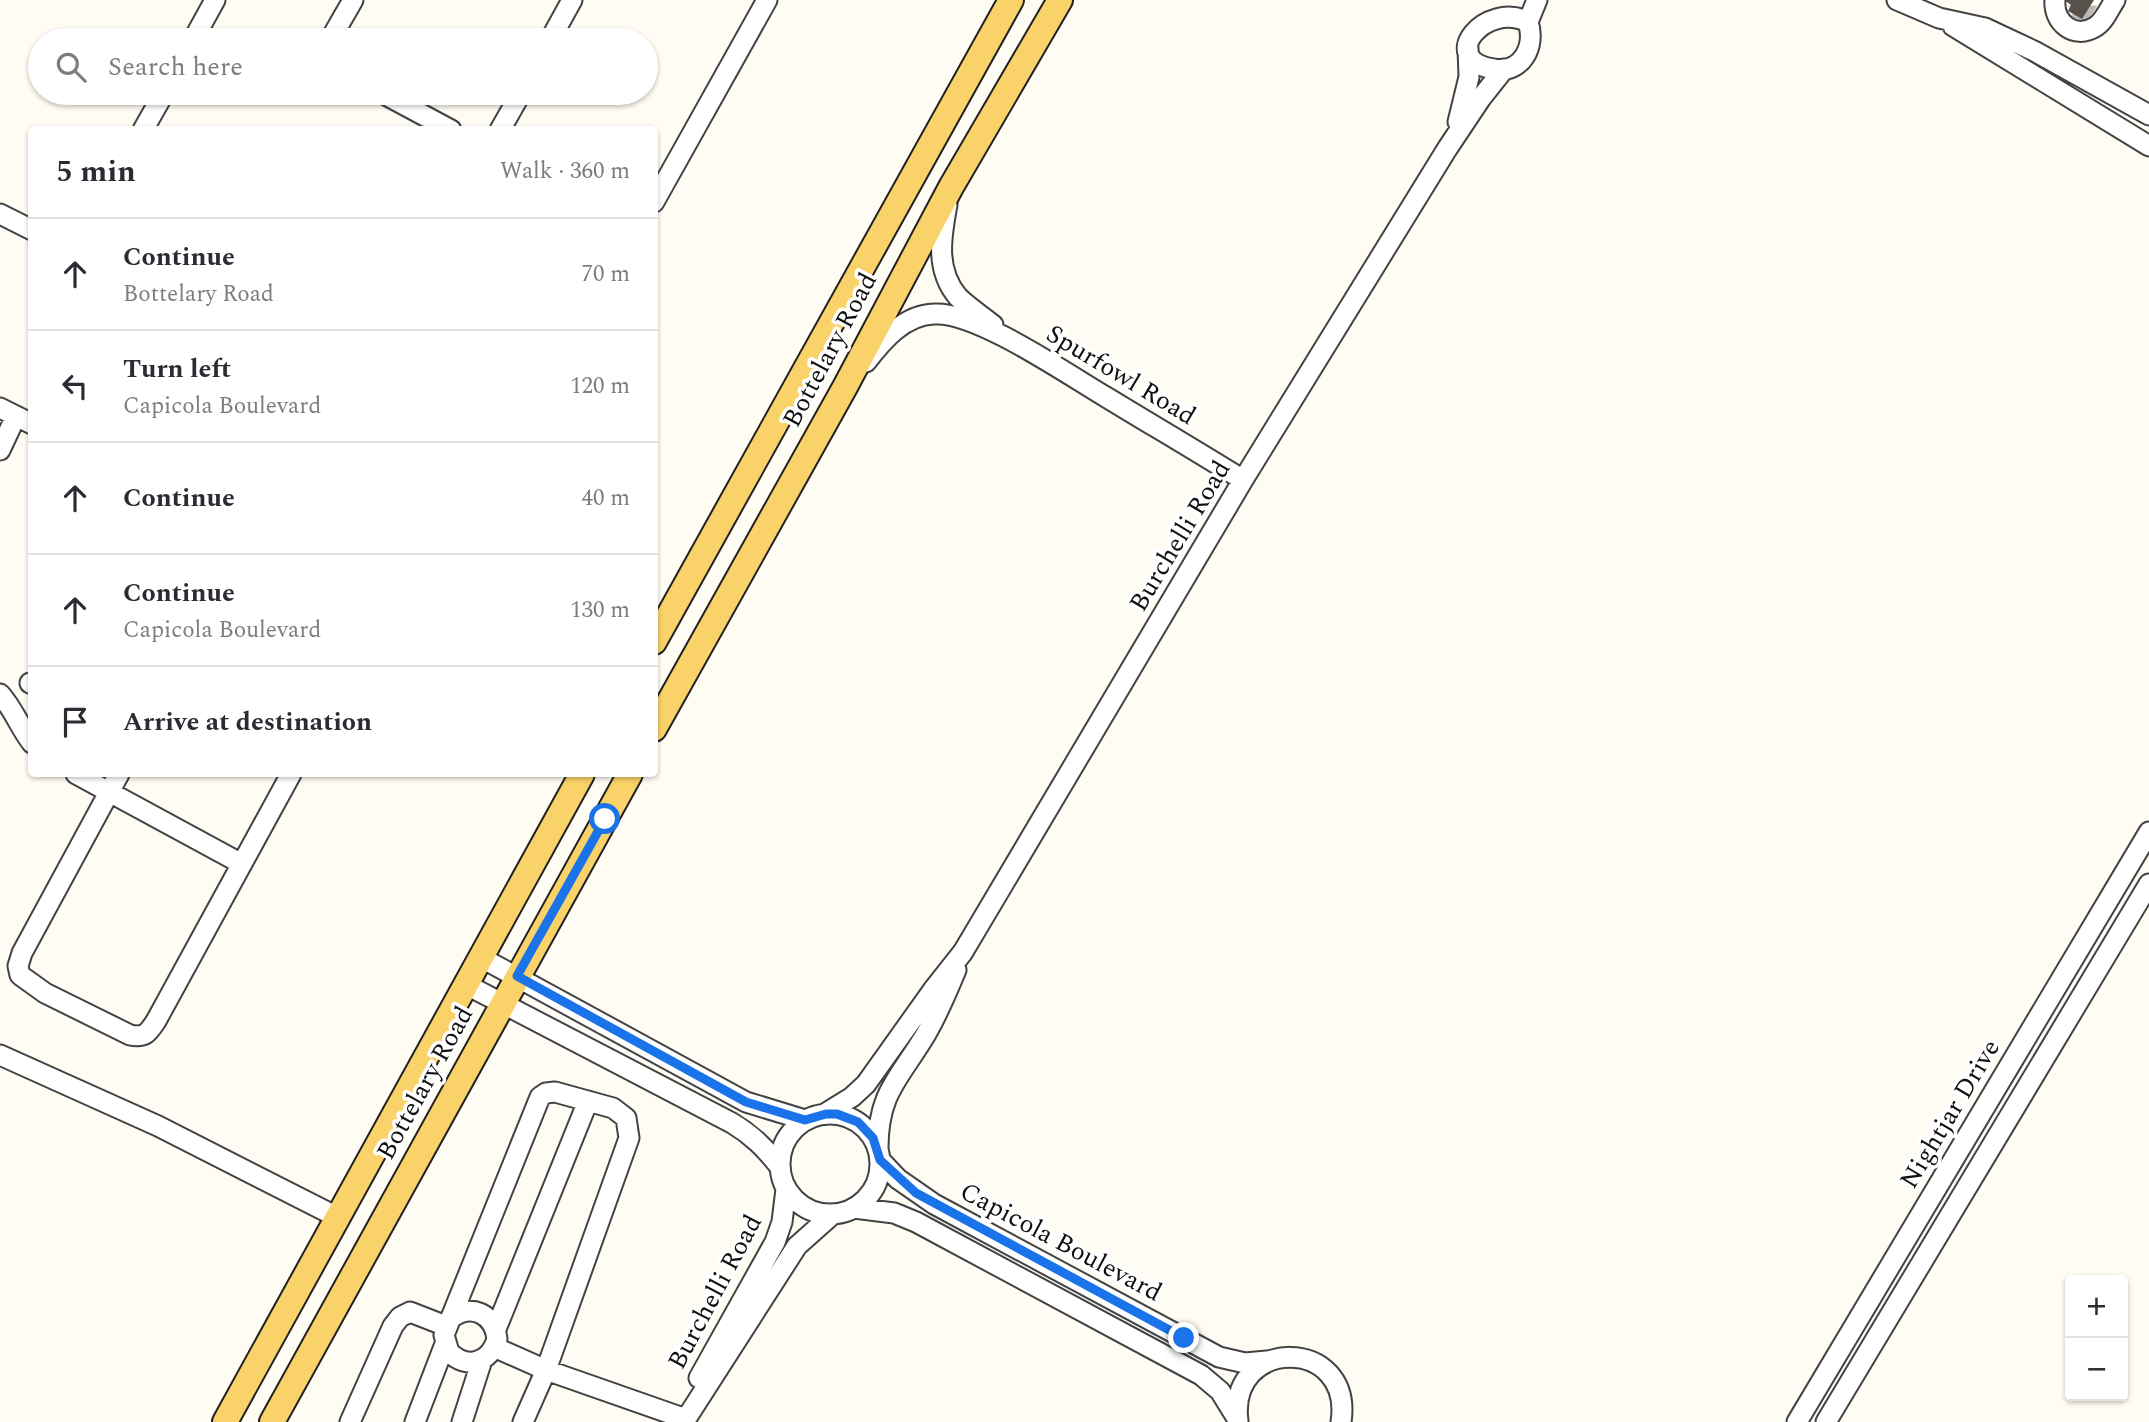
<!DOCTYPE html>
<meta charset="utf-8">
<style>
:root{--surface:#fff;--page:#f7f7f7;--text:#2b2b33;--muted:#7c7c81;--line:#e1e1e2}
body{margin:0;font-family:Spectral,serif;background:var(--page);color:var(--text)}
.controls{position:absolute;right:21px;bottom:21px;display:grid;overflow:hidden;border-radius:7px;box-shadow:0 2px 5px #0004}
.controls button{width:63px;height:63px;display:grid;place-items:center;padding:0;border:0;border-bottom:2px solid var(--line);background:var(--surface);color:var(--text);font:35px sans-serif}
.stop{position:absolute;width:21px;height:21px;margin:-16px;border:5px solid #1a73e8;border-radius:50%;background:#fff}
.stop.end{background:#1a73e8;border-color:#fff;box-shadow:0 2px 7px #0008}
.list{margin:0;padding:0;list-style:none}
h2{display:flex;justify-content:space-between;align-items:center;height:91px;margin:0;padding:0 28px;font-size:30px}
h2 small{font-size:23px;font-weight:400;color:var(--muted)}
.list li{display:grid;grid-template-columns:46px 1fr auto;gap:21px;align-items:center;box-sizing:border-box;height:112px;padding:0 28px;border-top:2px solid var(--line)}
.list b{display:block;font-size:26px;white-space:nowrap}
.list p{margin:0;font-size:23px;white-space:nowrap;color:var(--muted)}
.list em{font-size:23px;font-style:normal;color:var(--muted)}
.icon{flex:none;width:38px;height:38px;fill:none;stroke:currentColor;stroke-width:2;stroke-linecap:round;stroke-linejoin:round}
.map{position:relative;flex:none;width:2149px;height:1422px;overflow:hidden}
.search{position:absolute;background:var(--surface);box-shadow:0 2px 5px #0004;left:28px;top:28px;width:630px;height:77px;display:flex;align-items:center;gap:18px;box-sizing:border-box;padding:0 24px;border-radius:38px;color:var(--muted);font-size:26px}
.panel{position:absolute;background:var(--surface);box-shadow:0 2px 5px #0004;left:28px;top:126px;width:630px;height:651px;border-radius:7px}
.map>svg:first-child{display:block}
.building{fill:#59514c;filter:url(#shadow)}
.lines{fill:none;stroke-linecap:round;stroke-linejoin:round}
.minor-casing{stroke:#434343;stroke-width:23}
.major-casing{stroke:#212121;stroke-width:28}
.minor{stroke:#fff;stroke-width:19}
.major{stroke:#f9d269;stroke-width:24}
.route{stroke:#1a73e8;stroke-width:9}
.labels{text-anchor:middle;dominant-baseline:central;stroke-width:7;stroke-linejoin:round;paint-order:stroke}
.street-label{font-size:26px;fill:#101010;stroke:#fff}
</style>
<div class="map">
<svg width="2149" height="1422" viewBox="0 0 2149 1422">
<defs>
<filter id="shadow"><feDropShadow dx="3.5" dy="5.5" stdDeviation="0" flood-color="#0004"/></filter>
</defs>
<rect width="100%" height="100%" fill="#fffcf3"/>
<path class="building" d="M2064,0H2094L2082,19L2068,11L2071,5Z"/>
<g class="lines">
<g class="minor-casing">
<path id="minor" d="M1897,0L1939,18L1985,28L2036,52L2149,115
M2055,0C2053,22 2074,40 2095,27C2104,22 2109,9 2115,0
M1528,22C1486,0 1435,60 1494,69C1522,74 1536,46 1528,22L1537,0
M1953,26L2149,146
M193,40L215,0
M330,40L353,0
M550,40L572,0
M382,93L451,130
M1458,122L1469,77L1468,48
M143,130L164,93
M500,130L521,93
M654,202L767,0
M947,205C941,237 935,270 958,297C968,307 982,316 993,325
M0,214L32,230
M866,362C883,340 904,315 934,314C976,311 1067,374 1106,397C1152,425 1198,452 1243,480
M0,408L32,424
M0,450L16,416
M30,683L32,684
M0,694C13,708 20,728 32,743
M76,774L242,864
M119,774L22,953L18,966L20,975L45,993L130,1035C145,1038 148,1033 156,1021L291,774
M480,957L746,1102L805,1120
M465,984L732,1123C752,1135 765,1148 780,1167
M0,1055L158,1126L339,1218
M826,1113L852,1097L866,1084L933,990L963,952L1243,480L1447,149L1481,98L1504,69
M780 1164a50 50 0 1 1 100 0a50 50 0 1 1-100 0Z
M878,1148C878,1092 900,1078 926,1034C938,1013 947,992 956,970
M880,1160L898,1179L934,1204L1219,1357L1245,1363L1267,1361
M854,1208L894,1213L916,1222L1201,1375L1220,1391L1238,1420
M451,1318C472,1303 494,1314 497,1339C490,1363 467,1370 449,1352L444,1335L540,1097L546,1093L555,1092L613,1108L626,1118L629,1138L546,1370L523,1422
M496,1329L588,1101
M494,1347L546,1370L686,1419
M699,1378L775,1242L782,1222L786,1189
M1238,1421C1227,1336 1354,1336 1341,1422
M350,1422L393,1326L400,1317L410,1312L446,1326
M415,1422L445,1344
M462,1422L482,1360
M684,1422L797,1246L833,1214
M1797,1422L2149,832
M1826,1422L2149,884"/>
</g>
<g class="major-casing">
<path id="major" d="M654,642L1011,0
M654,729L845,387L951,187L1060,0
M225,1422L582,774
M272,1422L630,774"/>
</g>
<use href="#minor" class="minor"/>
<use href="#major" class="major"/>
</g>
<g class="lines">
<path class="route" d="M605,819L517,976L746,1102L805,1120L826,1114H837L858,1122L873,1138L880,1160L916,1193L1184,1338"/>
</g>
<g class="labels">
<g class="street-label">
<text transform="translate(830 350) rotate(-62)">Bottelary Road</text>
<text transform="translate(1121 375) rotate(31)">Spurfowl Road</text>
<text transform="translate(1180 536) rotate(-59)">Burchelli Road</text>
<text transform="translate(425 1083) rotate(-61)">Bottelary Road</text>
<text transform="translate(1950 1114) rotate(-59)">Nightjar Drive</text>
<text transform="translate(1061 1242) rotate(28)">Capicola Boulevard</text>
<text transform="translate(715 1292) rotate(-62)">Burchelli Road</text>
</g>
</g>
</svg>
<div class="controls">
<button>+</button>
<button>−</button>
</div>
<div class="stop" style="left:605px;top:819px"></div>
<div class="stop end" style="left:1184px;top:1338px"></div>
<div class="search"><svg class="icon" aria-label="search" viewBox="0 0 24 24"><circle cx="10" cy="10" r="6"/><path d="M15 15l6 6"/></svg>Search here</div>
<section class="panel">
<h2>5 min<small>Walk · 360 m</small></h2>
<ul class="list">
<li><svg class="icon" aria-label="ahead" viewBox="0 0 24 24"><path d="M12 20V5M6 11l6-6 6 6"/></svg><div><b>Continue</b><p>Bottelary Road</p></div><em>70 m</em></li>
<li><svg class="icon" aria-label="left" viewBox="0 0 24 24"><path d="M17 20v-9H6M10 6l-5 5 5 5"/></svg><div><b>Turn left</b><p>Capicola Boulevard</p></div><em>120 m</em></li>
<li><svg class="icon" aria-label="ahead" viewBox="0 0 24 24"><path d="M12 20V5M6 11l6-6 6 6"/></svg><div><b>Continue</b></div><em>40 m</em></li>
<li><svg class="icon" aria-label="ahead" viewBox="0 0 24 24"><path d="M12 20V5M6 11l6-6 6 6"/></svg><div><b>Continue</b><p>Capicola Boulevard</p></div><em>130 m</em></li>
<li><svg class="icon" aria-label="arrive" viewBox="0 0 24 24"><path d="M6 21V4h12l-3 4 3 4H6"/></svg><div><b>Arrive at destination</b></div></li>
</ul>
</section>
</div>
